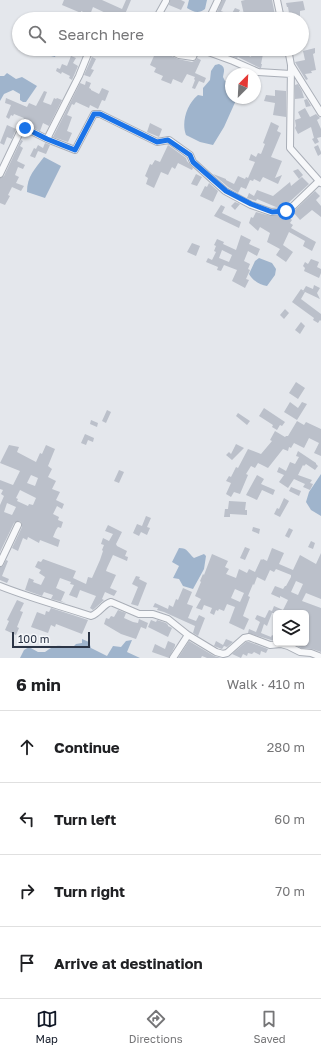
<!DOCTYPE html>
<meta charset="utf-8">
<style>
:root{--surface:#fff;--page:#f6f6f6;--text:#202124;--muted:#757577;--line:#e0e0e0;--accent:#111827}
body{margin:0;font-family:"Golos Text",sans-serif;background:var(--page);color:var(--text)}
.controls{position:absolute;right:12px;bottom:12px;display:grid;overflow:hidden;border-radius:6px;box-shadow:0 1px 3px #0004}
.controls button{width:36px;height:36px;display:grid;place-items:center;padding:0;border:0;border-bottom:1px solid var(--line);background:var(--surface);color:var(--text);font:20px sans-serif}
.compass{position:absolute;left:225px;top:68px;width:36px;height:36px;border-radius:50%;background:var(--surface);box-shadow:0 1px 3px #0004;rotate:24deg}
.scale{position:absolute;left:12px;bottom:10px;width:78px;box-sizing:border-box;padding-left:4px;border:2px solid #2b3445;border-top:0;font-size:11px;line-height:14px;white-space:nowrap;color:#2b3445;-webkit-text-stroke:3px #f4f6f9;paint-order:stroke}
.stop{position:absolute;width:12px;height:12px;margin:-9px;border:3px solid #1a73e8;border-radius:50%;background:#fff}
.stop.end{background:#1a73e8;border-color:#fff;box-shadow:0 1px 4px #0008}
.list{margin:0;padding:0;list-style:none}
h2{display:flex;justify-content:space-between;align-items:center;height:52px;margin:0;padding:0 16px;font-size:17px}
h2 small{font-size:13px;font-weight:400;color:var(--muted)}
.list li{display:grid;grid-template-columns:26px 1fr auto;gap:12px;align-items:center;box-sizing:border-box;height:72px;padding:0 16px;border-top:1px solid var(--line)}
.list b{display:block;font-size:15px;white-space:nowrap}
.list em{font-size:13px;font-style:normal;color:var(--muted)}
.icon{flex:none;width:22px;height:22px;fill:none;stroke:currentColor;stroke-width:2;stroke-linecap:round;stroke-linejoin:round}
.map{position:relative;flex:none;width:321px;height:658px;overflow:hidden}
.search{position:absolute;background:var(--surface);box-shadow:0 1px 3px #0004;left:12px;right:12px;top:12px;height:44px;display:flex;align-items:center;gap:10px;box-sizing:border-box;padding:0 14px;border-radius:22px;color:var(--muted);font-size:15px}
.sheet{height:340px;background:var(--surface)}
nav{display:flex;justify-content:space-around;align-items:center;box-sizing:border-box;height:56px;border-top:1px solid var(--line);background:var(--surface);font-size:11px;color:var(--muted)}
nav a{display:grid;justify-items:center;gap:2px}
nav .on{color:var(--accent)}
.map>svg:first-child{display:block}
.water{fill:#9fb4cc}
.building{fill:#bbc0ca;fill-rule:evenodd}
.lines{fill:none;stroke-linecap:round;stroke-linejoin:round}
.minor-casing{stroke:#a9aeb7;stroke-width:8}
.minor{stroke:#f7f8fa;stroke-width:6}
.route{stroke:#1a73e8;stroke-width:5}
</style>
<div class="map">
<svg width="321" height="658" viewBox="0 0 321 658">
<rect width="100%" height="100%" fill="#e4e7ec"/>
<path class="water" d="M189,0H207L205,9C199,14 193,12 187,8Z
M39,49H58L55,57L39,53Z
M219,64C226,67 224,71 223,77L225,81L229,82L231,81V98H237L224,127L213,145L200,142L186,135C181,122 187,104 198,95L203,96V88L210,80L211,71L215,65Z
M7,73L16,79L22,77L37,86L26,102H23L20,100V94L13,90L4,94L0,101V76H4Z
M44,157L61,166L45,198L27,192C27,176 35,169 44,157Z
M259,258L272,263L276,269L275,275L267,286C260,285 252,280 249,274L255,261Z
M321,474V516L311,510L306,502L309,492Z
M179,548C188,548 188,553 194,558L204,554L206,556L204,569L193,589L183,586L179,579L173,578L179,566L172,562Z
M82,639L89,642L91,648L107,656L113,646L121,647L126,641L132,640L127,652L140,658H20L24,650L29,647L38,652H45C56,644 59,645 72,648L76,644L82,643Z"/>
<path class="building" d="M64,0H102L122,9L126,0H131L123,19H113L114,17L93,7L90,15L81,11V13L62,5Z
M170,0H181L185,2L181,10L169,5Z
M222,0H226L221,11L231,15L235,8L240,10L236,17L240,19H217L219,13L217,12Z
M245,0H272L275,15L261,19L260,16L245,19L241,1Z
M303,1L305,10L300,11V19H290L288,7H287L286,3Z
M45,12L56,19H44L42,18Z
M315,48V53L313,54L316,70L311,71L312,73L305,74L308,79L306,80L295,62L305,60L303,51Z
M157,49H163L165,53L178,59L192,62L196,60L197,58L201,60L195,73L206,78L204,83L199,81L195,89L192,88L195,80L194,79L195,77L187,74L182,83L173,79L171,84L161,80L163,76L154,72L156,68L150,65Z
M213,49H244L243,53L251,57L252,51L263,54L261,64H262L261,68H260L238,57L237,58Z
M71,56L76,58L73,63L78,66L72,80L69,78L70,76L62,72L61,74L56,71L57,68L60,69L62,64L67,66Z
M92,57L96,59L91,69L94,70L90,77L84,75Z
M86,81L91,83L89,88L91,89V90L99,94L102,88L109,91L105,101L102,100L98,109L90,105L89,108L76,102L74,105L72,104L67,115L72,117L67,131L72,133L68,142L53,137L80,83L85,85Z
M298,84L302,91L304,98L295,99V85Z
M275,90L286,91V117L273,115L275,103L264,101L266,95L275,96Z
M44,91L47,92L43,102L51,105L54,98L56,99L57,98L62,100L49,126L43,123L40,131L27,124H21L24,118L14,114L13,116L11,115L9,119L6,117L11,105L5,103L6,98L27,107L29,103L36,106Z
M307,99L311,106L306,107L304,100Z
M305,108L310,117L316,114L320,118L317,120L321,129V137L317,138L319,142L315,144L312,139L314,138L311,127L298,134L295,128L296,126L295,120L301,118L298,112Z
M271,122L279,126L277,131L281,133L271,157L282,161L275,178L282,175L278,184L263,177L260,182L254,179L253,181L250,180L246,189L241,187L238,193L228,187L213,174L226,179V180L234,184L238,176L245,179L246,177L248,178L255,162L249,160L251,154L256,157L258,153L261,154L265,144L263,143Z
M150,123L162,129L159,137L147,132Z
M7,125L16,129L12,139L7,137L4,145L0,143Z
M21,140L23,141L20,146L23,148L17,161L25,165L23,169L18,167L15,175L19,177L16,183L24,186L21,191L12,187L8,195L10,196L5,205L0,203V178L4,176Z
M45,143L50,145L46,154L38,151L35,158L30,156L34,148L36,149L38,145L43,148Z
M168,145L186,158L187,161L193,168L192,170L178,163L175,169L172,167L168,175L161,172L154,188L146,184L148,178L145,176L150,164L152,165L155,160L160,162Z
M318,145L321,152V154L318,156L314,147Z
M298,169L303,175L299,179L293,171Z
M196,174L202,177L197,186L191,184Z
M302,177L309,184L284,207H276L257,199L256,201L247,198L249,193L254,196L257,190L273,196L290,182L291,186Z
M209,183L218,191L213,202L200,196L205,186L207,187Z
M315,191L320,196L316,200L321,206V217L312,210L300,220L293,212Z
M235,202L240,204L235,210L231,206Z
M221,205L225,207L222,213L241,222L239,228L214,216Z
M256,212L271,216L287,215L292,220L290,223L293,225L291,228L316,242L312,251L303,246L305,241L289,232L283,245L293,252L286,262L276,255L280,249L267,242L270,233L260,227L258,231L249,223L251,217L253,218Z
M241,235L251,240L249,244L260,249L257,256L248,251L244,261L250,264L248,269L250,270L246,279L249,280L245,288L232,281L237,270L224,265L221,271L217,270L218,267L206,262L208,258L212,260L216,252L214,251L216,246L214,245L217,239L224,242L223,244L236,250ZM222,250L232,255L229,262L219,258Z
M192,243L200,246L196,256L187,252Z
M311,259L319,262L317,267L321,269V273L319,278L304,271L305,268L303,266L305,262L308,264Z
M314,285L320,288L317,293L320,299L303,291L306,286L313,289Z
M301,289L305,292L301,299L321,314V321L320,320L318,323L313,320L314,318L292,302Z
M285,309L289,313L284,319L280,315Z
M301,322L305,326L300,334L295,330Z
M296,382L305,388L298,399L289,393Z
M290,402L298,408L302,402L307,404L297,420L284,412Z
M264,408L285,422L282,426L280,425L277,430L272,427L273,425L259,416Z
M107,410L111,412L106,423L102,421Z
M238,413L250,421L247,425L236,416Z
M91,420L98,423L97,427L90,424Z
M297,421L304,425L306,422L321,429V456L314,453L319,443L309,438L304,448L294,443L291,448L289,447L288,451L283,449L268,468L258,463L255,468L251,466L246,474L248,475L240,494L234,492L231,497L226,494L231,483L226,481L229,476L231,477L236,467L238,468L248,449L261,454L272,441L270,440L275,431L285,437L286,436H288Z
M85,434L94,438L93,442L88,440L86,445L81,443Z
M236,444L244,448L232,460L226,455L229,452L231,454Z
M9,445L19,447L17,452L36,462L40,453L42,454L46,445L55,449L48,466L52,469L48,477L56,481L52,489L60,492L56,500L64,504L62,509L57,506L53,514L59,517L58,520L63,522L61,528L58,527L56,530L53,537L60,540L58,547L40,540L39,543L28,537L27,540L23,538L18,551L12,548L22,527L21,522L17,521L14,523L0,552V505L4,496L1,494L3,490L0,489V480L13,485L20,471L0,463ZM31,475L38,478L35,486L27,483ZM20,490L36,498L33,505L29,504L28,506L17,501L18,499L16,498ZM7,503L16,507L12,515L4,512Z
M298,451L316,463V464L318,466L315,470L306,464L304,466L303,465L298,475L312,480L310,483L313,484L310,490L303,487L305,484L294,479L288,488L279,482L284,475L277,472L279,467L286,471L290,462L295,464L299,457L296,456Z
M119,470L124,472L119,483L114,481Z
M257,475L264,479L261,484L275,490L273,495L262,490L257,500L246,495Z
M291,487L301,491L299,496L289,491Z
M284,498L289,501L280,517L274,514L277,508L279,509Z
M229,501L246,502L245,510H247V515L230,514V517H224L225,509H228Z
M146,516L151,518L147,527L150,528L147,535L141,532L139,536L133,533L137,524L142,526Z
M108,525L122,532L116,544L117,546L127,551L125,556L128,557L127,561L113,555L107,568L106,571L116,575L110,588L117,591L114,596L105,592L102,599L104,600L93,610L90,608L96,596L80,590L77,598L69,595L74,585L70,584L71,582L60,578L56,588L65,592L61,601L66,603L51,599L53,595L44,592L42,596L25,590L29,578L34,580L33,582L41,585L45,577L39,573L41,570L35,567L38,561L41,562L43,559L76,571L73,578L86,584L88,577L92,578L100,560L103,551L102,550L104,545L101,544L103,538L109,541L113,534L105,531Z
M253,527L260,529L259,534L252,531Z
M289,528L293,530L289,538L285,536Z
M311,541L315,543L313,549L308,547Z
M245,547L250,549L245,560L240,558Z
M272,548L284,553L279,564L293,570L300,555L316,564L321,553V599L306,593L302,601L321,608V652L312,649L301,648L292,643H306V613H272L267,626L264,624L261,633L271,637L272,635L275,637L274,640H271L248,633L249,629L256,632L260,622L255,619L257,615L265,618L269,610L272,611L274,606L283,610L288,600L280,596V598L271,594L275,586L283,589L285,586H286L291,577V575L276,569L274,572L270,570L265,581L257,577L254,585L253,584L248,596L250,597L243,616L249,619L244,630L229,623L235,607L227,604L224,611L219,609L218,611L216,610L214,615L210,613L212,608L204,605L202,610L196,608L201,599L195,596L201,582L200,581L203,574L204,575L212,554L228,561L225,567L229,569L226,574L236,578L239,569L247,573L249,569L255,572L261,559L262,560L263,559L267,561ZM296,581L303,584L298,595L291,592ZM235,589L244,593L240,602L231,598Z
M6,560L8,561L2,576L9,579L7,583L0,580V567L3,566Z
M136,576L140,577L139,579L147,583L138,606L131,604L138,587L132,584Z
M183,588L192,592L187,604L193,606L188,618L196,621L199,615L205,618L198,636L193,633L195,626L164,612L157,610L158,608L153,607L155,603L168,609L169,605L173,607L176,599L178,600Z
M17,600L24,603L20,611L23,612L17,627L19,628L16,635L5,630L9,621L7,620Z
M51,608L88,620L82,634L56,624L55,627L51,625L48,633L31,627L37,612L45,615L46,611L49,612Z
M118,610L126,613L124,618L133,622L138,623L139,619L148,623L146,629L141,627L136,639L121,634L104,624L106,618L109,619L111,616L114,617Z
M151,620L156,622L157,620L166,623L168,625V626L172,628L168,637L148,627Z
M226,639L233,642L227,647L224,646L222,649L214,646L216,641L223,645Z
M168,641L175,644V646L169,658L152,652L155,644L165,649Z
M189,641L214,656L221,658H207L202,656L201,658H178Z
M246,642H249L268,649L266,653L261,651L260,655L254,652L252,654L248,653L247,656L243,654L241,658L232,654Z"/>
<g class="lines">
<g class="minor-casing">
<path id="minor" d="M277,0L281,19
M105,19H108
M156,19L166,1
M209,19L218,0
M167,49L179,55L193,57L196,49
M200,49L233,61L258,72L291,74
M288,49L291,65L290,148L321,183
M291,65L321,113
M47,139L79,76L90,49
M0,174L21,130L25,128L47,139L75,150L94,114H100L157,142L169,140L190,155L193,162L225,191L251,205L271,212L286,211L292,207L318,182
M0,563L18,525
M0,586C30,598 61,606 91,616C100,613 103,604 111,602L139,614H153L168,619L188,635L216,652L223,654L227,653L244,638L249,637L270,645L281,644L288,646L300,652L311,653L321,657
M173,658L188,635"/>
</g>
<use href="#minor" class="minor"/>
</g>
<g class="lines">
<path class="route" d="M25,128L47,139L75,150L94,114H100L157,142L168,140L190,155L193,162L226,191L251,204L272,212L286,211"/>
</g>
</svg>
<div class="controls">
<button><svg class="icon" aria-label="layers" viewBox="0 0 24 24"><path d="M12 4l9 5-9 5-9-5zM3 14l9 5 9-5"/></svg></button>
</div>
<svg class="compass" viewBox="-18 -18 36 36"><path d="M0-13l5 13h-10z" fill="#e53935"/><path d="M0 13l5-13h-10z" fill="#757577"/></svg>
<div class="scale">100 m</div>
<div class="stop" style="left:286px;top:211px"></div>
<div class="stop end" style="left:25px;top:128px"></div>
<div class="search"><svg class="icon" aria-label="search" viewBox="0 0 24 24"><circle cx="10" cy="10" r="6"/><path d="M15 15l6 6"/></svg>Search here</div>
</div>
<section class="sheet">
<h2>6 min<small>Walk · 410 m</small></h2>
<ul class="list">
<li><svg class="icon" aria-label="ahead" viewBox="0 0 24 24"><path d="M12 20V5M6 11l6-6 6 6"/></svg><div><b>Continue</b></div><em>280 m</em></li>
<li><svg class="icon" aria-label="left" viewBox="0 0 24 24"><path d="M17 20v-9H6M10 6l-5 5 5 5"/></svg><div><b>Turn left</b></div><em>60 m</em></li>
<li><svg class="icon" aria-label="right" viewBox="0 0 24 24"><path d="M7 20v-9h11M14 6l5 5-5 5"/></svg><div><b>Turn right</b></div><em>70 m</em></li>
<li><svg class="icon" aria-label="arrive" viewBox="0 0 24 24"><path d="M6 21V4h12l-3 4 3 4H6"/></svg><div><b>Arrive at destination</b></div></li>
</ul>
</section>
<nav>
<a class="on"><svg class="icon" aria-label="map" viewBox="0 0 24 24"><path d="M3 6l6-2 6 2 6-2v14l-6 2-6-2-6 2zM9 4v14M15 6v14"/></svg>Map</a>
<a><svg class="icon" aria-label="directions" viewBox="0 0 24 24"><path d="M12 3l9 9-9 9-9-9zM9 14v-3h6M13 9l2 2-2 2"/></svg>Directions</a>
<a><svg class="icon" aria-label="saved" viewBox="0 0 24 24"><path d="M7 4h10v16l-5-4-5 4z"/></svg>Saved</a>
</nav>
